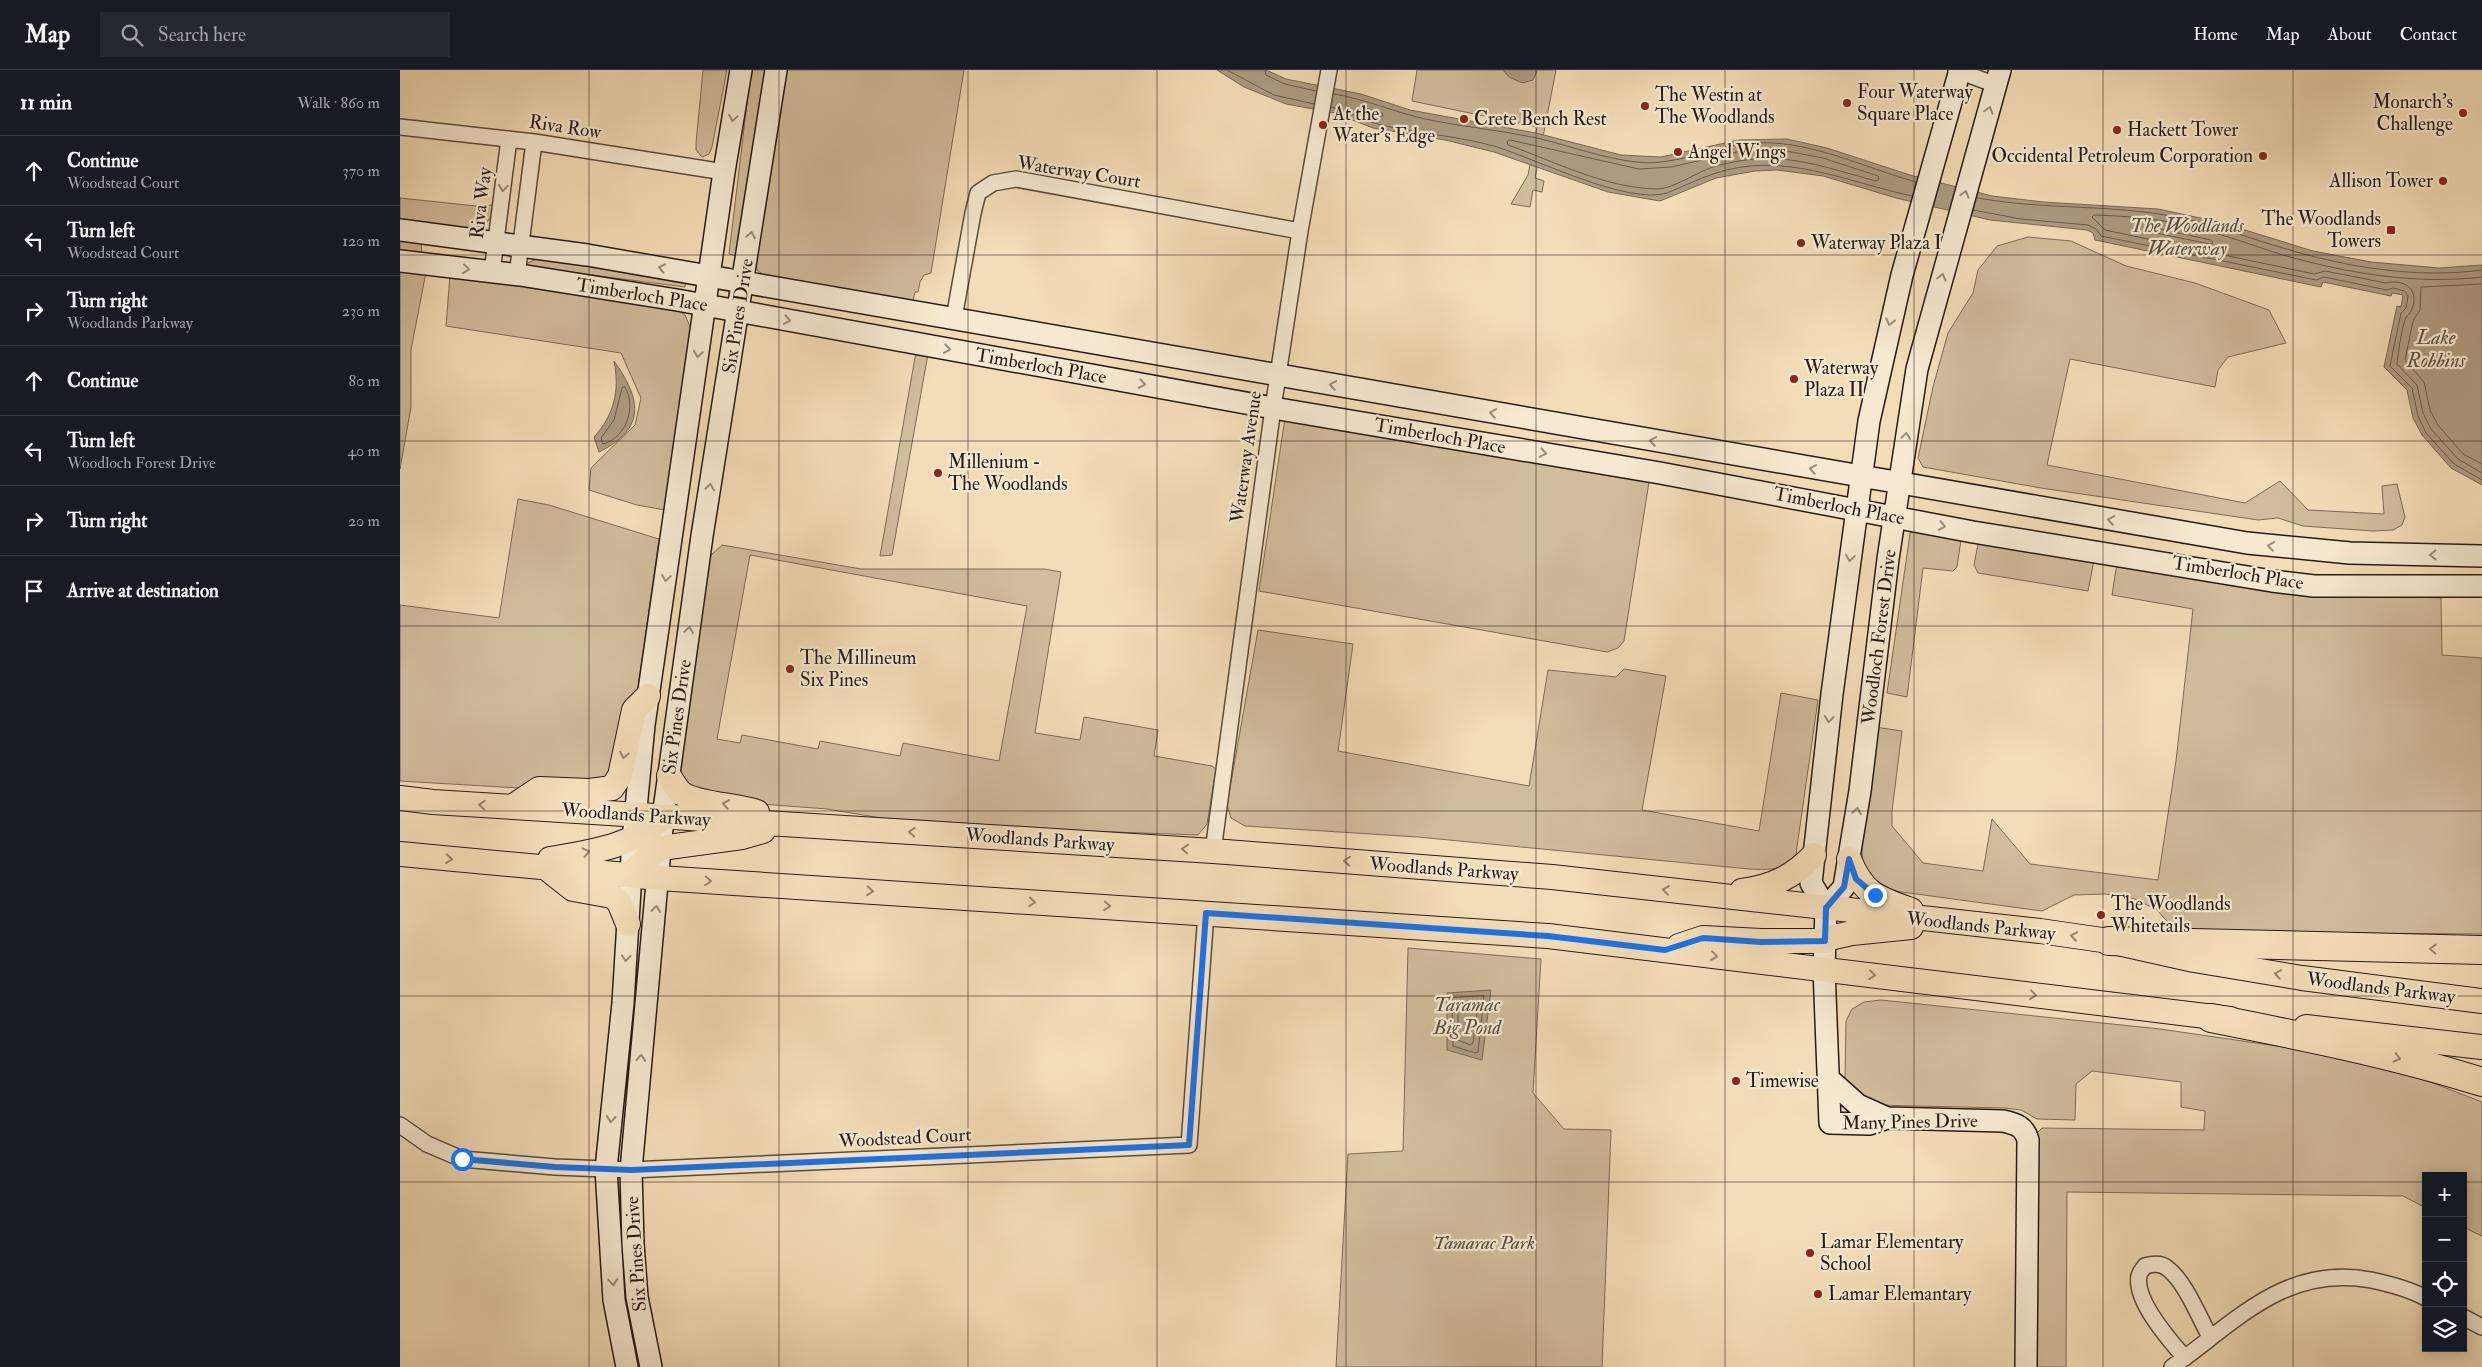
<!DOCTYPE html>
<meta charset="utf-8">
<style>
:root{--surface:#171b24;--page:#242831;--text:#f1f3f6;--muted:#9ea1a6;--line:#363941}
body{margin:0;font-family:"IM FELL Double Pica",serif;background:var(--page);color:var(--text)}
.controls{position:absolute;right:15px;bottom:15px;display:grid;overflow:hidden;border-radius:0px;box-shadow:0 2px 12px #0003}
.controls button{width:45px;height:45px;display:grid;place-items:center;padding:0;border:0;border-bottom:1px solid var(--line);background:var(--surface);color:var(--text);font:25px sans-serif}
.stop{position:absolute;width:15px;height:15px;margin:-11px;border:4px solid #1a73e8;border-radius:50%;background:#fff}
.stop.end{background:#1a73e8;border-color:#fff;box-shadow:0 1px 5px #0008}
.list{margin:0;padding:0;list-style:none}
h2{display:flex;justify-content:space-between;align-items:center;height:65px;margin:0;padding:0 20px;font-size:21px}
h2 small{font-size:16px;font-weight:400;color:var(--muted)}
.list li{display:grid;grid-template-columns:32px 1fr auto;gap:15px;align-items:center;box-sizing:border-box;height:70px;padding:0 20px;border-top:1px solid var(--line)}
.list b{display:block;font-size:19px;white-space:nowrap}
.list p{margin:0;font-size:16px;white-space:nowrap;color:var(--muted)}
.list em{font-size:16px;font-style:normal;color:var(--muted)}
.icon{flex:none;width:28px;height:28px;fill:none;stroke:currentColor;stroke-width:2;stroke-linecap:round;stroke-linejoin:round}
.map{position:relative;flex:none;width:2082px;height:1297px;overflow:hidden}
header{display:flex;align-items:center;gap:30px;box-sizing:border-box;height:70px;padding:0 25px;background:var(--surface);border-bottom:1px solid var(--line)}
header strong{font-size:24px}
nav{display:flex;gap:28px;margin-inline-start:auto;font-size:18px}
.search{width:350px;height:45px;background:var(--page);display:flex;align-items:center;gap:12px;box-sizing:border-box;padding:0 18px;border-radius:0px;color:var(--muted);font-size:19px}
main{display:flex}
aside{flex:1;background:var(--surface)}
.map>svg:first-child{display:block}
.green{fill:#d1bc9c;stroke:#7d6b58;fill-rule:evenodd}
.water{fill:#ae9b81;stroke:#796756}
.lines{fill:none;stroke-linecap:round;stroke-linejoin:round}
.shore{stroke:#6c5a4b;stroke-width:1}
.street-casing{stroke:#5c4b3e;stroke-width:18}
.secondary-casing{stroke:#291a15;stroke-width:24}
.primary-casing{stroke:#291a15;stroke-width:26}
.highway-casing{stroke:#291a15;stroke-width:30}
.street{stroke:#f7e9d1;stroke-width:15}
.secondary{stroke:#f7e9d1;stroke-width:21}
.primary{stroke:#f3ddb8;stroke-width:24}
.highway{stroke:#f3ddb8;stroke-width:28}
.oneway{stroke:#9a8c7c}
.oneway2{stroke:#98856f}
.route{stroke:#1a73e8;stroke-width:6}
.grid{fill:none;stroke:#291a15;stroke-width:1;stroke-opacity:0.55}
.poi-dot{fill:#8f2418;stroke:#f7e9d1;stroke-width:2}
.labels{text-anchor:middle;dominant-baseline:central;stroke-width:4.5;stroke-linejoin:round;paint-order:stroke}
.poi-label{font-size:19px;fill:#291a15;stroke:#f7e9d1;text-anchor:start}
.street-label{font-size:19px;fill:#291a15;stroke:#f7e9d1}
.park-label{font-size:19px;font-style:italic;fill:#5b4b3e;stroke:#f7e9d1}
.water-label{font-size:20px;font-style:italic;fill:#5e4e40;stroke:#f7e9d1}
</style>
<header>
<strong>Map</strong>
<div class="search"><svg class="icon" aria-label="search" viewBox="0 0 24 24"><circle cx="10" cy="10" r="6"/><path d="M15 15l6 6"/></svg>Search here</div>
<nav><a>Home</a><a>Map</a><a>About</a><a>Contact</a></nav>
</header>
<main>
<aside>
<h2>11 min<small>Walk · 860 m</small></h2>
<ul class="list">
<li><svg class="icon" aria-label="ahead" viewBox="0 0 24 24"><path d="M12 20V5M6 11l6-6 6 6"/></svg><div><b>Continue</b><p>Woodstead Court</p></div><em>370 m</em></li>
<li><svg class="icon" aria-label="left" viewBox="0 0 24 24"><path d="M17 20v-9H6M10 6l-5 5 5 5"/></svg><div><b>Turn left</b><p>Woodstead Court</p></div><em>120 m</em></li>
<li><svg class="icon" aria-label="right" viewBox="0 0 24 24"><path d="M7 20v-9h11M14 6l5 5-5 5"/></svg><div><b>Turn right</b><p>Woodlands Parkway</p></div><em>230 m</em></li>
<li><svg class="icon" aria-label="ahead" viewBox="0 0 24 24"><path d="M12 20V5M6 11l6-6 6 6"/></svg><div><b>Continue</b></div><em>80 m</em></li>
<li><svg class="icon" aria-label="left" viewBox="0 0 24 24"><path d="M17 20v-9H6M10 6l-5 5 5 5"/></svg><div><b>Turn left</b><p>Woodloch Forest Drive</p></div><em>40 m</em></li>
<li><svg class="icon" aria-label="right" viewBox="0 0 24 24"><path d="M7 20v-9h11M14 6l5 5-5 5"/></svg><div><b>Turn right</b></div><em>20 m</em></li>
<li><svg class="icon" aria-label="arrive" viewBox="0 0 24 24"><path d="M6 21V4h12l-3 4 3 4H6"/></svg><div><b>Arrive at destination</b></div></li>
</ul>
</aside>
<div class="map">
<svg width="2082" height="1297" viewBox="0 0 2082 1297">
<rect width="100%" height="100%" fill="#f3ddb8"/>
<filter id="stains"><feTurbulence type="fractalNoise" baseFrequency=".004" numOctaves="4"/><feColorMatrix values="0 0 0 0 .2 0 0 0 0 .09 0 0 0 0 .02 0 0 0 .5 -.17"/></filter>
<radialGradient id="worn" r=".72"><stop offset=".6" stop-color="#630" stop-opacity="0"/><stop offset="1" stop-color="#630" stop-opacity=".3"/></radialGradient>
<path class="green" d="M303 0H327L312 77 309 84 302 87 296 80V73Z
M351 0H369L339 187 329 184Z
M386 0H564L531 203 524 205 520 212 518 222H515L513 231 365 206 357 200 356 193Z
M1017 0H1156L1135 108 1144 111 1142 122 1133 120 1130 137 1111 134 1128 105 1137 57 1012 31Z
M0 128 76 136 95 135C92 149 86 158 70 158L0 150Z
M0 167 21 170 22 184 0 182Z
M1628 167 1671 171 1726 196 1795 213 1869 240 1886 273 1828 287 1818 300 1815 317 1670 289 1647 395 1845 433 1880 411 1908 440 1984 444 1982 416 1997 414 2005 447 2002 455 1993 460 1973 461 1903 456 1878 448 1858 450 1641 418 1523 397 1518 388 1533 317 1548 263 1573 223 1578 200 1597 176Z
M151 188 286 209 285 217 129 197 126 194 134 190Z
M0 199 26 202 11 280V337L0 399Z
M50 205 278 240 285 245 292 261 265 440 237 435 189 420 191 398 235 355 241 328 221 283 46 256Z
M516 282 528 284 492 485 480 486Z
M885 348 1249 412 1224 571 1218 578 1207 582 859 521Z
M118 429 149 435 259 469 226 704 186 722 0 711V535L99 548Z
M1511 457 1561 470 1557 497 1553 501 1523 498 1507 627 1487 623Z
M1579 469 1694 490 1688 521 1578 503 1574 495Z
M322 475 461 499H644L661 502 635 663 680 670 684 647 758 660 754 686 812 696 816 699 807 754 798 765 688 761 481 748 427 739 295 729 277 706 310 486ZM350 485 627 536 599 691 503 673 500 686 420 671 418 679 342 665 340 673 317 669Z
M1717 493 1901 523 2041 528 2042 585 2082 588V864L1818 862 1774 859 1757 840 1735 829 1706 824 1674 825 1642 841 1494 821C1484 816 1472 811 1466 801 1454 782 1472 684 1475 657L1502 661 1492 741V756L1523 793 1583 801 1592 749 1630 794 1758 810 1776 691 1793 539 1712 525Z
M858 560 953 574 938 681 1129 716 1148 600 1216 607 1224 599 1266 606 1242 740 1359 761 1381 623 1418 630 1395 791C1380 800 1367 800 1349 799L1018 767 845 756 831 748 827 735Z
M1008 878 1141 889 1133 1023 1164 1059 1211 1060 1202 1297H936L948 1084 1003 1081Z
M1481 930 1760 959 1932 984 1997 999 2082 1032V1166L2063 1157V1106H2026V1138L2003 1126 1667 1122 1666 1297H1633L1637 1063 1642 1058 1804 1060 1805 1041 1781 1037V1012L1692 1001 1676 1014 1675 1050 1637 1049 1621 1040 1605 1038 1475 1035 1450 1019 1445 1009 1446 951 1452 939 1464 932Z"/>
<path class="water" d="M817 0H866L886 9 961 24 1010 40 1136 63 1221 85 1261 87 1339 70 1387 69 1427 78 1510 105 1592 126 1643 132 1758 139 1819 152 1913 181 1971 192 2039 198 2082 195V415L2051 398 2022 365 2013 348 2007 320 1984 297 1997 236 2001 237 2003 225 1992 223 1991 226 1923 212 1921 217 1695 170 1693 163 1687 160 1590 150 1496 128 1423 106 1377 100 1355 101 1316 108 1260 131 1208 122 1094 82 1045 70 973 58 935 43 886 34 844 17Z
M1103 0H1137V1L1133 10 1122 13 1109 7Z
M214 291C241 329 247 358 199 382L194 367C214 345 220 321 214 291Z
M1091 920 1082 990 1047 980V923Z"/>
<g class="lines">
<path class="shore" d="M827 0 874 25 914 34
M865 0 866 5 885 14 916 21
M934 24C965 29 994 42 1025 49 1062 57 1100 60 1137 68 1170 76 1202 88 1236 92 1275 97 1312 76 1351 73 1409 69 1462 97 1516 112
M931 37C946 40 959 48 974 53 1014 64 1057 65 1097 77 1138 90 1228 135 1267 123 1282 117 1298 109 1313 104 1382 80 1446 112 1512 126
M963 37 982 43 983 46 976 47 961 41 960 38Z
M1110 70 1239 99 1271 97 1341 81H1386L1423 88 1478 106 1479 109 1476 111C1416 95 1377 78 1313 97 1297 102 1273 119 1257 119 1205 118 1156 92 1108 75L1107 72Z
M1577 128C1643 140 1711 134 1777 147 1814 154 1848 168 1883 178 1945 197 2017 209 2082 200
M1573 140 1621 149 1688 155 1696 159 1701 166 1916 210 1924 207 1987 220 1993 218 2005 221 2008 226 2006 238 2001 243 1990 296 2012 318 2018 346 2026 363 2054 394 2082 410
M1746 156 1811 170 1813 173 1810 174 1746 161 1744 159Z
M2082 207C2016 215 1946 203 1883 185 1854 176 1826 165 1796 158 1763 149 1729 146 1694 145L1692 147 1705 160 1914 204 1925 201 1986 213C2005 208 2021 221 2011 241 2010 243 2008 245 2006 247 2002 257 1998 282 1997 294L2017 315 2023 343 2031 359 2058 389 2082 403
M2082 214 2021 217 2020 240 2013 251 2005 290 2024 312 2030 340 2038 355 2063 384 2082 394
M225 317C237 337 226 368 203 374L201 368 214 350 222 318Z
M1084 926 1078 982 1075 983 1053 976 1052 928Z
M1076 932 1078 935 1073 973 1070 975 1058 970V935L1060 933Z"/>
<defs>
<path id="street" d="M1556 0 1596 15
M0 57 134 72 324 102
M92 202 109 69
M117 205 134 72
M554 248 573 143 578 123 593 113 616 109 900 161
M813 781 873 338 900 161 929 0
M0 1055 27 1074 62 1089 155 1097 231 1100 789 1075 806 843
M2063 1247 2082 1257
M1785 1288C1770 1271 1734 1230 1739 1206 1739 1203 1743 1199 1745 1196 1752 1194 1761 1193 1767 1198 1785 1211 1799 1247 1810 1267
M1772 1297C1836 1252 1885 1194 1971 1210 1990 1214 2009 1219 2026 1228"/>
<path id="secondary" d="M1560 0 1502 205 1469 351 1432 624 1411 813 1426 838 1424 899 1430 1053 1469 1054 1487 1048 1603 1051C1616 1054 1624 1056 1628 1070L1626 1297
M0 160 187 185 1847 473 1950 483 2082 486
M0 191 120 205 277 230 873 338 1260 403 1573 462 1872 511 1914 516H2082
M1426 838 1444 817 1460 721 1488 489 1517 299 1600 0
M1430 1010 1458 1035 1487 1048
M227 1297 214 1230 206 1099 223 933 233 770 244 655 324 102 341 0
M251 1297 237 1227 233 1174 231 1100 263 747 302 466 376 0"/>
<path id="primary" d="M269 706C272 711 276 718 280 722 293 734 337 735 357 742
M0 728 33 732 813 781 1152 807 1640 861 1709 871 1794 890 1902 908 2082 931
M112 737 139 719 190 721 212 718 220 706 234 640 248 626
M0 784 259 808 1148 866 1830 949
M150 789C189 782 234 777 263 747
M1449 789C1463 824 1477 828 1511 840
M145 797 173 819 212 826 219 832 228 854
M231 804 247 787 261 778 342 767 363 761
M1342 821C1372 817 1393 807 1414 785
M1425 869 1452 863 1511 857
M1279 876 1303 868 1361 871H1425
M1906 957 2082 977"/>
<path id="highway" d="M1709 871 2082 880
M1811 948C1902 966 1993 984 2082 1012"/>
</defs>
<use href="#street" class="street-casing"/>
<use href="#secondary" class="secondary-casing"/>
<use href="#primary" class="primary-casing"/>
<use href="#highway" class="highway-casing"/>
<use href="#street" class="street"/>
<use href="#secondary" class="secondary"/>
<use href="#primary" class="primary"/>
<use href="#highway" class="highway"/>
</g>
<defs><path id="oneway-chevron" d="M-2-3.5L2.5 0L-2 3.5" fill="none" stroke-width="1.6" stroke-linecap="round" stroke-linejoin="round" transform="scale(1.25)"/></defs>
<g class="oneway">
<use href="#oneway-chevron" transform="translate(1589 40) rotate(-74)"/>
<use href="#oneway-chevron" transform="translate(333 48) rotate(100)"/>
<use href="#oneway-chevron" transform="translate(103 118) rotate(97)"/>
<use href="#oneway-chevron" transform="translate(1565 124) rotate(-74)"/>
<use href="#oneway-chevron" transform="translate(351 165) rotate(-81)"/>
<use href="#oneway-chevron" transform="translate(262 198) rotate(-169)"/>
<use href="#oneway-chevron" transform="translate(66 199) rotate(7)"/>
<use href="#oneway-chevron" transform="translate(1542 207) rotate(-75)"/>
<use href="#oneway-chevron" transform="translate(387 250) rotate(10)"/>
<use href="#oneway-chevron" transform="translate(1490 252) rotate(104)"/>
<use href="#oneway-chevron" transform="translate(547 279) rotate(10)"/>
<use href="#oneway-chevron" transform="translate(298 284) rotate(98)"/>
<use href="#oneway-chevron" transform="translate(742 314) rotate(10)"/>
<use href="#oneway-chevron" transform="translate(933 315) rotate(-170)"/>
<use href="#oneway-chevron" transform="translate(1093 343) rotate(-171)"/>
<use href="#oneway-chevron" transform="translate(1506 366) rotate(-82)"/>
<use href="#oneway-chevron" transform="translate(1253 371) rotate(-170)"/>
<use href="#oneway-chevron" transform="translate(1143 383) rotate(10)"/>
<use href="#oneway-chevron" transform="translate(1413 399) rotate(-170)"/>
<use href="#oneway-chevron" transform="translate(310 417) rotate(-81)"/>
<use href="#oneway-chevron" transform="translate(1711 450) rotate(-171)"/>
<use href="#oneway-chevron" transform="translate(1542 456) rotate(11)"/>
<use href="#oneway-chevron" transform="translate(1871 476) rotate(-172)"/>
<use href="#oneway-chevron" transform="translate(2033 485) rotate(179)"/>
<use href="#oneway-chevron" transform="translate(1450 488) rotate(98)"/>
<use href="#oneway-chevron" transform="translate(266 508) rotate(98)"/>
<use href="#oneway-chevron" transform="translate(289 560) rotate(-82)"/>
<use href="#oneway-chevron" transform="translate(1429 649) rotate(96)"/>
<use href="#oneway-chevron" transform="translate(1457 741) rotate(-81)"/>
<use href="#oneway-chevron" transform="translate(256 839) rotate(-84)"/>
<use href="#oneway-chevron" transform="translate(226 888) rotate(94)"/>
<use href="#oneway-chevron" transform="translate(241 988) rotate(-85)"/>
<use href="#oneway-chevron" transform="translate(211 1049) rotate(96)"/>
<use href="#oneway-chevron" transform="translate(213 1212) rotate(85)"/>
</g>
<g class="oneway2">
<use href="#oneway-chevron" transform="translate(224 685) rotate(101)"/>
<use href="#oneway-chevron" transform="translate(326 734) rotate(-170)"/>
<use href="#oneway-chevron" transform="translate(82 735) rotate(-177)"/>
<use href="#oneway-chevron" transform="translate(512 762) rotate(-176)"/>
<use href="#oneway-chevron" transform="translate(785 779) rotate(-176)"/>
<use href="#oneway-chevron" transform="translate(186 782) rotate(-13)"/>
<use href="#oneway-chevron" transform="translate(49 789) rotate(5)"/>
<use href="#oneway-chevron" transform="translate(947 791) rotate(-176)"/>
<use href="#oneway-chevron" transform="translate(308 811) rotate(4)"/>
<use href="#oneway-chevron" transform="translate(1266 820) rotate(-174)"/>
<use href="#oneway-chevron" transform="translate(470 821) rotate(4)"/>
<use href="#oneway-chevron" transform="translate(632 832) rotate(4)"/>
<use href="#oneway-chevron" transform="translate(707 836) rotate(4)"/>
<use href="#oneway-chevron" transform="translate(1674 866) rotate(-172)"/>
<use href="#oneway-chevron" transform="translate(2033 879) rotate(-179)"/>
<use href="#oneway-chevron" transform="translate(1314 886) rotate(7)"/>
<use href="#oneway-chevron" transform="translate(1878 904) rotate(-170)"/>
<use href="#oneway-chevron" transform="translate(1472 905) rotate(7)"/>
<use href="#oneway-chevron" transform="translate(1633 925) rotate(7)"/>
<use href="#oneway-chevron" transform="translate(1997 988) rotate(14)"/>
</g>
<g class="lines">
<path class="route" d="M62 1089 155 1097 231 1100 789 1075 806 843 1148 866 1265 880 1303 868 1361 872 1425 871 1426 838 1444 817 1449 789 1456 809 1475 825"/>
</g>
<path class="grid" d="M189 0V1297M379 0V1297M568 0V1297M757 0V1297M946 0V1297M1136 0V1297M1325 0V1297M1514 0V1297M1703 0V1297M1893 0V1297M0 185H2082M0 371H2082M0 556H2082M0 741H2082M0 926H2082M0 1112H2026M2063 1112H2082"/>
<g class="poi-dot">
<circle cx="1447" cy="33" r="5"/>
<circle cx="1245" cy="36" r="5"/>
<circle cx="2063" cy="43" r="5"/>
<circle cx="1064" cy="49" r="5"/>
<circle cx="923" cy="55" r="5"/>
<circle cx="1717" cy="60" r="5"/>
<circle cx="1278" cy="82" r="5"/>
<circle cx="1863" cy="86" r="5"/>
<circle cx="2043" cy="111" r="5"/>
<rect x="1986" y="155" width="10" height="10" rx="2.5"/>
<circle cx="1401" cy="173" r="5"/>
<circle cx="1394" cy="309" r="5"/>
<circle cx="538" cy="403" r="5"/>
<circle cx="390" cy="599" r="5"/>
<circle cx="1701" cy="845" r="5"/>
<circle cx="1336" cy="1011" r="5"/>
<circle cx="1410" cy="1183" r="5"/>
<circle cx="1418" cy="1224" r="5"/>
</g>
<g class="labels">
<g class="poi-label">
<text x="1457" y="22">Four Waterway<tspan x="1457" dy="22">Square Place</tspan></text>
<text x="1255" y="25">The Westin at<tspan x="1255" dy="22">The Woodlands</tspan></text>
<text x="2053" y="32" text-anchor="end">Monarch's<tspan x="2053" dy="22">Challenge</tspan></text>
<text x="933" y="44">At the<tspan x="933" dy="22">Water's Edge</tspan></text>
<text x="1074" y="49">Crete Bench Rest</text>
<text x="1727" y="60">Hackett Tower</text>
<text x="1288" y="82">Angel Wings</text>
<text x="1853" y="86" text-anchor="end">Occidental Petroleum Corporation</text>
<text x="2033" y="111" text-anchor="end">Allison Tower</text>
<text x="1981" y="149" text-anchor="end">The Woodlands<tspan x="1981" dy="22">Towers</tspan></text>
<text x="1411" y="173">Waterway Plaza I</text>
<text x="1404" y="298">Waterway<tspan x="1404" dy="22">Plaza II</tspan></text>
<text x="548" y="392">Millenium -<tspan x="548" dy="22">The Woodlands</tspan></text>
<text x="400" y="588">The Millineum<tspan x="400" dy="22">Six Pines</tspan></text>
<text x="1711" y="834">The Woodlands<tspan x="1711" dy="22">Whitetails</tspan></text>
<text x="1346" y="1011">Timewise</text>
<text x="1420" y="1172">Lamar Elementary<tspan x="1420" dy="22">School</tspan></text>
<text x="1428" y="1224">Lamar Elemantary</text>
</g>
<g class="street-label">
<text transform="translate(165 57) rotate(9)">Riva Row</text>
<text transform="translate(679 102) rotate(9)">Waterway Court</text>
<text transform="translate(81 133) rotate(-83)">Riva Way</text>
<text transform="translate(242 225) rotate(9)">Timberloch Place</text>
<text transform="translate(338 246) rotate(-81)">Six Pines Drive</text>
<text transform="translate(641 296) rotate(10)">Timberloch Place</text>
<text transform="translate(1040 366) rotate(10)">Timberloch Place</text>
<text transform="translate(846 387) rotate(-82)">Waterway Avenue</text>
<text transform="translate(1439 436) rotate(11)">Timberloch Place</text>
<text transform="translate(1838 503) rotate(9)">Timberloch Place</text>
<text transform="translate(1479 567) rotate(-83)">Woodloch Forest Drive</text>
<text transform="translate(277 647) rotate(-82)">Six Pines Drive</text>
<text transform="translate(236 745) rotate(4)">Woodlands Parkway</text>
<text transform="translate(640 770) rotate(4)">Woodlands Parkway</text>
<text transform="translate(1044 799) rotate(4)">Woodlands Parkway</text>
<text transform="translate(1581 856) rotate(6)">Woodlands Parkway</text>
<text transform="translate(1981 918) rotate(7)">Woodlands Parkway</text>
<text transform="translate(1510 1052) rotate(-1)">Many Pines Drive</text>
<text transform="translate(505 1068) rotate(-3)">Woodstead Court</text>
<text transform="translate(236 1184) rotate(-94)">Six Pines Drive</text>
</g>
<g class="park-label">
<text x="1084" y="1173">Tamarac Park</text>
</g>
<g class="water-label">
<text x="1787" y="155">The Woodlands<tspan x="1787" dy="23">Waterway</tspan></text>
<text x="2036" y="267">Lake<tspan x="2036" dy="23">Robbins</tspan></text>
<text x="1067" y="934">Taramac<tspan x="1067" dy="23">Big Pond</tspan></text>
</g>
</g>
<rect width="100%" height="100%" filter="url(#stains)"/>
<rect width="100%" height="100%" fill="url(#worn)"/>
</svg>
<div class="controls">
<button>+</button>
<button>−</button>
<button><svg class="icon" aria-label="locate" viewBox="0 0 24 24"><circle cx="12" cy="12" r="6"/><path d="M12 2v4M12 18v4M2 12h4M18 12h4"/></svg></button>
<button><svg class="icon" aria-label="layers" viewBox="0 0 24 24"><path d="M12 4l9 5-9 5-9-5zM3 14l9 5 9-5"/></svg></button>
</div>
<div class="stop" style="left:62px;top:1089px"></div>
<div class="stop end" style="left:1475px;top:825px"></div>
</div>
</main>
